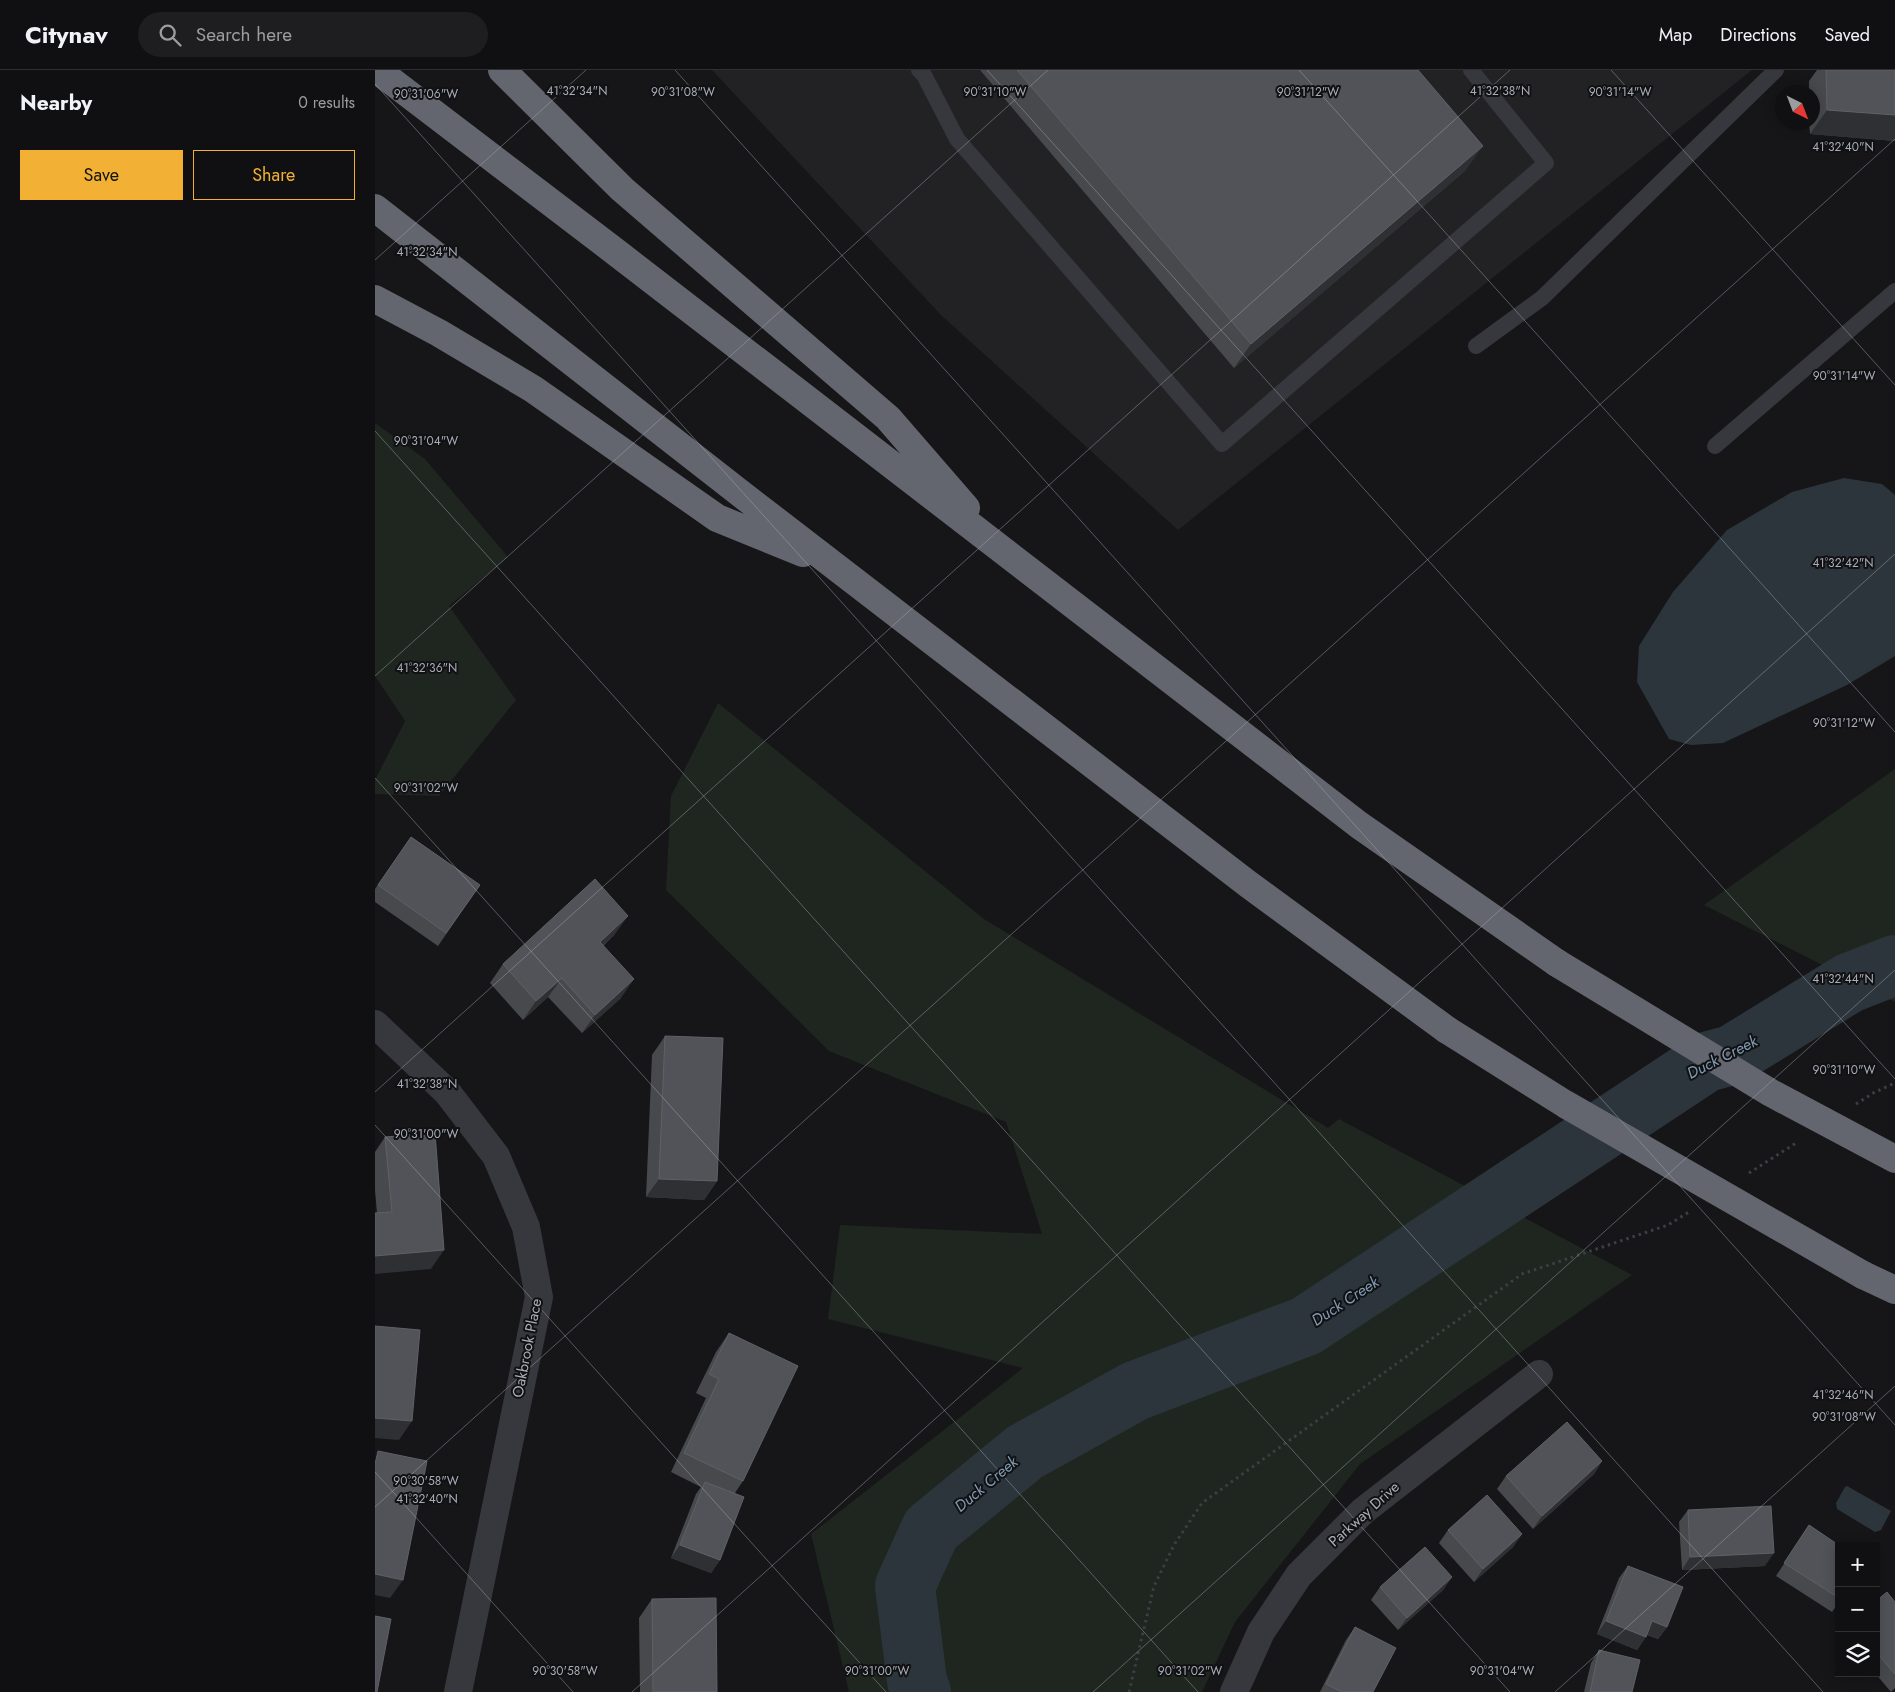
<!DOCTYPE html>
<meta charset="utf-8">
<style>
:root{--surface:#101012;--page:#1e1e20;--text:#f1f3f6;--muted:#9c9d9f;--line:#303032;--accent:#f2b134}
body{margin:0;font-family:Jost,sans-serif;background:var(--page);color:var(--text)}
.controls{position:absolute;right:15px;bottom:15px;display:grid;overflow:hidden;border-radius:0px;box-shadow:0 2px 12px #0003}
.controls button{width:45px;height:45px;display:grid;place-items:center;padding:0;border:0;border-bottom:1px solid var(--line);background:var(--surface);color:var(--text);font:25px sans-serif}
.compass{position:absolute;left:1400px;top:15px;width:45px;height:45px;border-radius:50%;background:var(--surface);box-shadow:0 2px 12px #0003;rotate:138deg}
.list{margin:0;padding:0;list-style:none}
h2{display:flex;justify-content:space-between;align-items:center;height:65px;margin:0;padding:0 20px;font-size:21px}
h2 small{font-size:16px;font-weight:400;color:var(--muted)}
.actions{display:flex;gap:10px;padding:15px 20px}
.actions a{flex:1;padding:11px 0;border:1px solid var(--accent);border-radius:0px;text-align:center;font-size:18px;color:var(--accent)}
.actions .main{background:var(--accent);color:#111}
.icon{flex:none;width:28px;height:28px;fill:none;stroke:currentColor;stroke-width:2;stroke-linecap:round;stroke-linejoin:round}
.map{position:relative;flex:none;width:1520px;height:1622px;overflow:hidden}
header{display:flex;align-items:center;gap:30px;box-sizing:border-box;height:70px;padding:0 25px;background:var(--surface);border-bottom:1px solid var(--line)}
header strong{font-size:24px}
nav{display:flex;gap:28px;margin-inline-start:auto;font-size:18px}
.search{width:350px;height:45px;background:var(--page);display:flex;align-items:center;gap:12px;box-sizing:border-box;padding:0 18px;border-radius:28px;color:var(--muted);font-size:19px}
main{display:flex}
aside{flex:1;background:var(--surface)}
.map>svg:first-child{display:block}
.built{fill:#222225}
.green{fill:#1e261f}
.water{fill:#2c353c}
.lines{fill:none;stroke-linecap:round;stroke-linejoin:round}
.river{stroke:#2c353c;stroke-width:60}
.path{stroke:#3d3f44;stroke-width:3;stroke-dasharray:2.5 4;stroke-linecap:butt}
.service{stroke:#37383d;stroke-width:16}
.minor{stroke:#37383d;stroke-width:28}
.motorway{stroke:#63666e;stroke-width:28}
.motorway-bridge{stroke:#63666e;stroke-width:28}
.wall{fill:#47494d}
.shaded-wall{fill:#2f3033}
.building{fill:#525359;stroke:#5f6168}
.ticks{fill:none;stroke:#a8adb8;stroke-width:1;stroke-opacity:0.45}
.labels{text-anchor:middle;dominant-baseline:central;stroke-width:4;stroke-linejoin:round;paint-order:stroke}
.street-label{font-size:15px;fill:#a8adb8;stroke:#111113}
.water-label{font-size:16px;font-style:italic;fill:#7f9bb3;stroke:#111113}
.ticks-label{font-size:12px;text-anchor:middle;fill:#a8adb8;stroke:#111113;stroke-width:4;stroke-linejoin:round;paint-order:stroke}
</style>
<header>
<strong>Citynav</strong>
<div class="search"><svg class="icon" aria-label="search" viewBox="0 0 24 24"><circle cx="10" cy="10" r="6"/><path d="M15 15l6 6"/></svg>Search here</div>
<nav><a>Map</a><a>Directions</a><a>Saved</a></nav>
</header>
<main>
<aside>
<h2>Nearby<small>0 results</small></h2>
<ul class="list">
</ul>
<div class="actions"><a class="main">Save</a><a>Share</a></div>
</aside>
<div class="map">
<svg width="1520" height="1622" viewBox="0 0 1520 1622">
<rect width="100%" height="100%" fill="#161618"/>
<path class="built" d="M337 0H1377L803 460 566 245Z"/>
<path class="green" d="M0 353 50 389 133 487 74 536 141 630 64 726 0 724V710L30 651 0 606Z
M343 633 609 849 953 1058 964 1049 1257 1205 985 1394 860 1552 827 1622H474L436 1464 648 1298 453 1249 465 1155 667 1164 631 1052 454 981 291 820 296 726Z
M1520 699V932L1329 835Z"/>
<path class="water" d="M1469 408 1507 414 1520 425V586L1472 615 1348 673 1316 675 1294 669 1262 612 1264 576 1298 522 1352 460 1417 422Z
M1472 1416 1516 1441 1506 1460 1500 1462 1462 1439 1461 1433 1470 1417Z"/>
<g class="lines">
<path class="river" d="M546 1622 542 1611 530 1516 556 1459 650 1382 760 1321 931 1256 1331 992 1357 985 1474 913 1520 895"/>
<path class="path" d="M1481 1034 1500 1022 1520 1013
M1374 1103 1421 1073
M754 1622 779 1516 799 1475 827 1433 1147 1204 1293 1155 1314 1142"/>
<path class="service" d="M544 0 549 5 582 69 847 374 1171 93 1096 0
M1101 276 1167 228 1401 0
M1340 376 1520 221"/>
<path class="minor" d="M0 954 72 1022 121 1086 151 1157 164 1227 83 1622
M859 1622 886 1562 924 1505 988 1441 1164 1304"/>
<path class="motorway" d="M2 0 242 183 984 755 1182 893
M127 0 247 119 513 348 591 438
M0 138 370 427 873 814 1072 960
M0 229 64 263 158 319 342 448 428 483
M1488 1205 1520 1220"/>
<path class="motorway-bridge" d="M1182 893 1396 1023 1520 1089
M1072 960 1190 1034 1488 1205"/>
</g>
<path class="wall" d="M605 0H1043L1091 100 859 298Z
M1442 0H1520V71L1435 64 1434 52H1438V22H1434V11Z
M36 767 105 815 63 876 0 832V819Z
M240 864 228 876 246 928 207 963 173 927 148 950 115 913 128 894Z
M290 966 342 1111 329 1130 271 1127 277 985Z
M10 1067 56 1199 2 1143 0 1120V1082Z
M354 1263 368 1411 360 1423 345 1490 336 1503 296 1488 321 1424 326 1417 296 1402 331 1328 321 1323 341 1282Z
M1227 1391 1219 1404 1158 1459 1122 1419 1131 1406Z
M1313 1440 1390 1496 1307 1500 1304 1452Z
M1434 1455 1464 1476V1532L1457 1542 1401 1506Z
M1073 1460 1147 1464 1138 1477 1099 1512 1064 1473Z
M1253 1496 1292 1557 1283 1569 1272 1565 1262 1580 1222 1564 1244 1508Z
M1077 1507 1068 1520 1023 1560 996 1530 1005 1517Z
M277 1529 342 1622H265L264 1548Z
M1501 1531 1520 1532V1618L1516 1622 1500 1603H1501Z
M980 1557 998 1622H945L971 1570Z
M1224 1580 1257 1622H1209L1216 1593Z"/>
<path class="shaded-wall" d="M1452 40 1520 45V71L1435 64Z
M1108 76 1091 100 859 298 876 274Z
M253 846 240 864 211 890 225 872Z
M187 908 173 927 148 950 161 931Z
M259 909 246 928 207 963 220 945Z
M284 1109 342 1111 329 1130 271 1127Z
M69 1180 56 1199 0 1204V1186Z
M0 1348 37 1351 24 1370 0 1368Z
M1227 1391 1219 1404 1158 1459 1167 1446Z
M1147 1464 1138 1477 1099 1512 1108 1499Z
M305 1475 345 1490 336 1503 296 1488Z
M1399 1483 1390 1496 1307 1500 1315 1487Z
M0 1504 28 1510 15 1528 0 1525Z
M1077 1507 1068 1520 1023 1560 1032 1548Z
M1231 1551 1271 1567 1262 1580 1222 1564Z
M1277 1551 1292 1557 1283 1569 1268 1563Z"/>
<path class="building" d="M642 0H1043L1108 76 876 274Z
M1451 0H1520V45L1452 40Z
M36 767 105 815 71 863 3 815Z
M220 809 253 846 225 872 259 909 220 945 187 908 161 931 128 894Z
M290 966 348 968 342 1111 284 1109Z
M60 1063 69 1180 0 1186V1143L17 1142 10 1067Z
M0 1256 45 1260 37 1351 0 1348Z
M354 1263 423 1296 368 1411 309 1383 344 1309 334 1304Z
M1192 1352 1227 1391 1167 1446 1131 1406Z
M3 1381 52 1391 28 1510 0 1504V1394Z
M330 1412 369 1427 345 1490 305 1475Z
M1112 1425 1147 1464 1108 1499 1073 1460Z
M1396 1436 1399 1483 1315 1487 1313 1440Z
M1434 1455 1465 1476H1464V1528L1409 1493Z
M1050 1477 1077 1507 1032 1548 1005 1517Z
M1253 1496 1308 1517 1292 1557 1277 1551 1271 1567 1231 1551Z
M1512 1522 1520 1532V1604L1501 1582V1531Z
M341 1528 342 1622H278L277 1529Z
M0 1546 16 1549 2 1622H0Z
M980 1557 1021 1578 998 1622H967L951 1614Z
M1224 1580 1265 1590 1257 1622H1215Z"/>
<path class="ticks" d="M300 0 1520 1355M612 0 1520 1009M924 0 1520 662M1236 0 1520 315M0 14 1448 1622M0 190 211 0M0 361 1135 1622M0 606 673 0M0 708 823 1622M0 1022 1135 0M0 1055 511 1622M0 1402 198 1622M0 1437 1520 69M257 1622 1520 484M718 1622 1520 900M1180 1622 1520 1316"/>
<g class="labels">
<g class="street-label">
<text transform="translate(152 1278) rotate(-79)">Oakbrook Place</text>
<text transform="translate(989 1444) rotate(-42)">Parkway Drive</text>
</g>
<g class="water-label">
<text transform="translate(1347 987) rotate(-27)">Duck Creek</text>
<text transform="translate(970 1231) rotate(-33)">Duck Creek</text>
<text transform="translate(611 1414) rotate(-40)">Duck Creek</text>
</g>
</g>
<g class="ticks-label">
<text x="202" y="25">41°32'34"N</text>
<text x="1125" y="25">41°32'38"N</text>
<text x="308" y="26">90°31'08"W</text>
<text x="620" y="26">90°31'10"W</text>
<text x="933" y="26">90°31'12"W</text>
<text x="1245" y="26">90°31'14"W</text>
<text x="51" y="28">90°31'06"W</text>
<text x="1468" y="81">41°32'40"N</text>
<text x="52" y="186">41°32'34"N</text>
<text x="1469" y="310">90°31'14"W</text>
<text x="51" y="375">90°31'04"W</text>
<text x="1468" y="497">41°32'42"N</text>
<text x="52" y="602">41°32'36"N</text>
<text x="1469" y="657">90°31'12"W</text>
<text x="51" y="722">90°31'02"W</text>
<text x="1468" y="913">41°32'44"N</text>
<text x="1469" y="1004">90°31'10"W</text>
<text x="52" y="1018">41°32'38"N</text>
<text x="51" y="1068">90°31'00"W</text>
<text x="1468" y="1329">41°32'46"N</text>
<text x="1469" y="1351">90°31'08"W</text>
<text x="51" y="1415">90°30'58"W</text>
<text x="52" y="1433">41°32'40"N</text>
<text x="190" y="1605">90°30'58"W</text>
<text x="502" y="1605">90°31'00"W</text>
<text x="815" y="1605">90°31'02"W</text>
<text x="1127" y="1605">90°31'04"W</text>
</g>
</svg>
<div class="controls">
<button>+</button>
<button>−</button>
<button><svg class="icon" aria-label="layers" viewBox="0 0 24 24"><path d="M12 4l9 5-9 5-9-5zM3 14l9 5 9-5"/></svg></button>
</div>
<svg class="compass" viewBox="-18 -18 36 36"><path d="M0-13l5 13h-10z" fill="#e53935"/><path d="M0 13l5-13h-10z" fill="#9c9d9f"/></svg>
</div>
</main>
